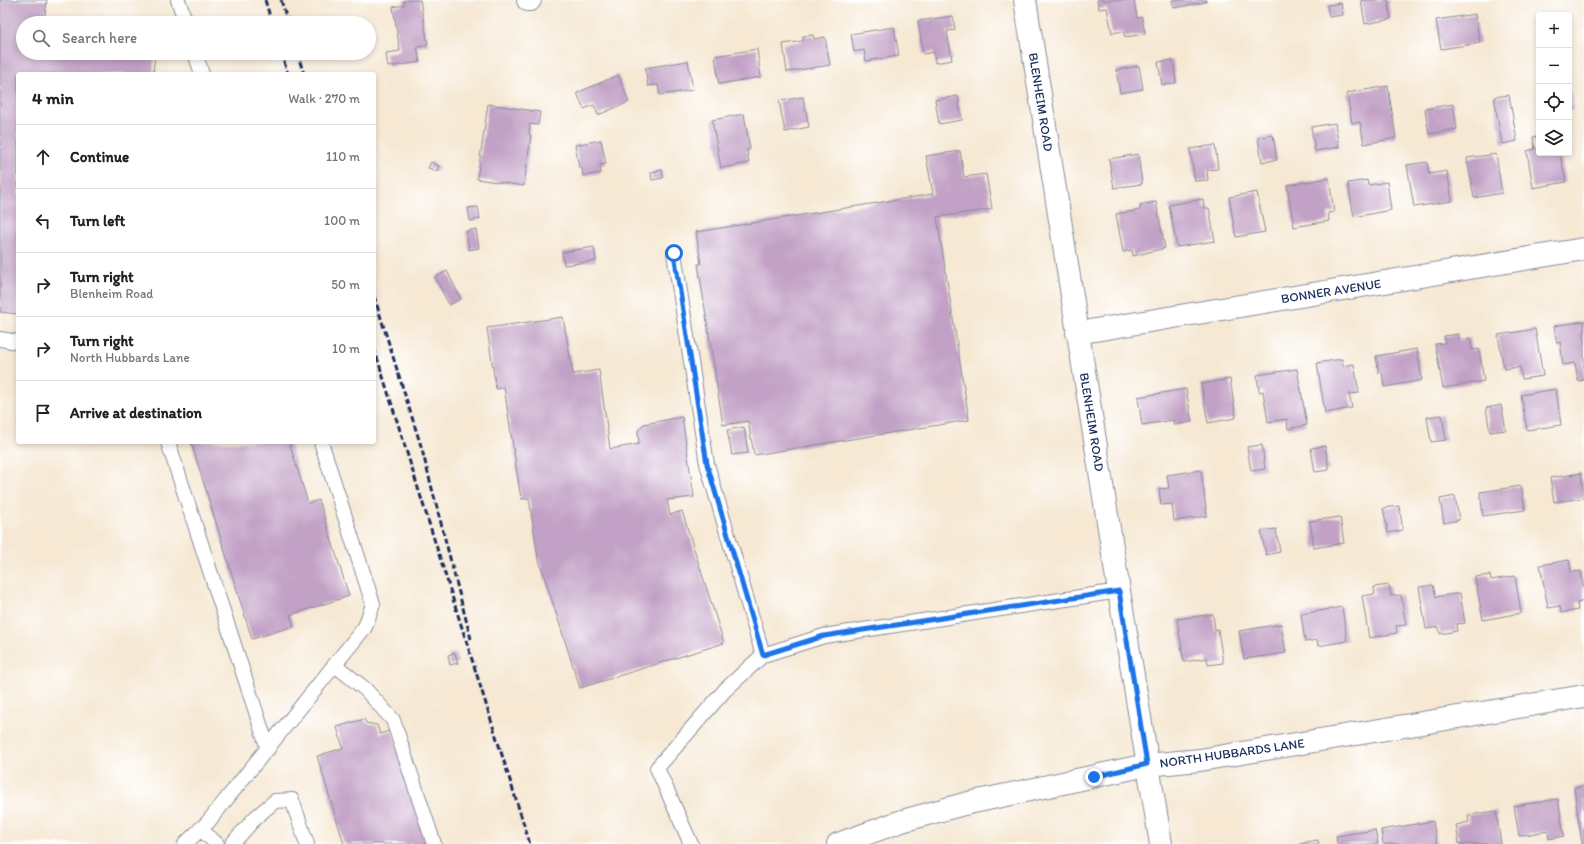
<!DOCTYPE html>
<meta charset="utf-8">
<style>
:root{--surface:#fff;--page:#f6f6f6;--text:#202124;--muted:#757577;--line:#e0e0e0}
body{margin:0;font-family:Itim,sans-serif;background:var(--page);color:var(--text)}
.controls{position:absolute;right:12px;top:12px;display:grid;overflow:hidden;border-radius:4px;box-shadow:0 2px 6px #0003}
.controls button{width:36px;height:36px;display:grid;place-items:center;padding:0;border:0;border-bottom:1px solid var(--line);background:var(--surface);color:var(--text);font:20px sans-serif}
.stop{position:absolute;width:12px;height:12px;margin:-9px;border:3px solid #1a73e8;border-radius:50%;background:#fff}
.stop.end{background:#1a73e8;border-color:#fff;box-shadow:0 1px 4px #0008}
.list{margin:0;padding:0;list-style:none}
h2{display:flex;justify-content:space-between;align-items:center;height:52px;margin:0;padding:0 16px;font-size:17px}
h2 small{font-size:13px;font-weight:400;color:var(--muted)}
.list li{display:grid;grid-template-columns:26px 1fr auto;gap:12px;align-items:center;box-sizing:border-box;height:64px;padding:0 16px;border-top:1px solid var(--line)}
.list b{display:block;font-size:15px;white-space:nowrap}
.list p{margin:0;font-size:13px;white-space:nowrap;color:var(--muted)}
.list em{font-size:13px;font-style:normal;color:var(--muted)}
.icon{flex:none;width:22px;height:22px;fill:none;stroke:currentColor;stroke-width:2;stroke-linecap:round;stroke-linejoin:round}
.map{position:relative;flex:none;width:1584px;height:844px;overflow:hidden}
.search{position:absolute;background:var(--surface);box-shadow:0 2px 6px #0003;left:16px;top:16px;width:360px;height:44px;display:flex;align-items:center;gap:10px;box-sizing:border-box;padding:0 14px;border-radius:22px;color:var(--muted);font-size:15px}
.panel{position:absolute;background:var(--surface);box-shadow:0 2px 6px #0003;left:16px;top:72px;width:360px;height:372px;border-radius:4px}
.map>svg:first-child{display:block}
.building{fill:#c2a1c6}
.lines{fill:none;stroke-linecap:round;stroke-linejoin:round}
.service-casing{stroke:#888c98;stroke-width:16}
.minor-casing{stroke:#888c98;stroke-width:24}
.service{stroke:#fff;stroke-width:14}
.minor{stroke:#fff;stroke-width:22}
.rail{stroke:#1b2f5e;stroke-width:3;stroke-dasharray:6 3;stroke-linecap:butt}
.route{stroke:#1a73e8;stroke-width:5}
.labels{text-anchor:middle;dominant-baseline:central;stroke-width:3;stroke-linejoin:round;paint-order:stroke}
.street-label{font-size:13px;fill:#1b2f5e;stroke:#fff}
</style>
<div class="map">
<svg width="1584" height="844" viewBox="0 0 1584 844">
<rect width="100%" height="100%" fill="#fff"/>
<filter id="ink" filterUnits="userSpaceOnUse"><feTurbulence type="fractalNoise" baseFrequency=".025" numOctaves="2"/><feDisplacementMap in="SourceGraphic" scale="8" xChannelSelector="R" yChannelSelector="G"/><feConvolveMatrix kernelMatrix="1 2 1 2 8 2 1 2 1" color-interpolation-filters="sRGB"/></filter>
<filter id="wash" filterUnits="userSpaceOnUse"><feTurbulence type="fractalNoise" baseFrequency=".012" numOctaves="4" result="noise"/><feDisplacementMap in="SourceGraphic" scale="16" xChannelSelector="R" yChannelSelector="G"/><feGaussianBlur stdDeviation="0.9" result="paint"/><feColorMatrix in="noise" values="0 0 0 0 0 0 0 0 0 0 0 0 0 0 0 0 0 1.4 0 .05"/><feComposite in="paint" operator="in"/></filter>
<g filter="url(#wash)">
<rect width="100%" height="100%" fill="#f6e8d3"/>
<g id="blocks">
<path class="building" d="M0 0H47L44 23H23V53H155L153 74H18V314L0 312Z
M404 0H420L428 45 417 47 420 62 388 67 386 53 400 51 393 7 404 5Z
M1097 0H1134L1137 18 1142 17 1145 34 1125 37 1123 31 1112 33 1107 8 1099 9Z
M1172 0H1206V2L1174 8Z
M1361 0H1388L1391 19 1365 24Z
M1341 3 1343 15 1329 17 1327 5Z
M1475 14 1480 43 1441 49 1436 20Z
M953 16 955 30 947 31 952 60 935 63 934 52 923 54 918 21Z
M894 27 899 56 866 61 864 50 854 52 851 34Z
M813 35 814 39 825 37 830 65 787 72 783 44 803 41V36Z
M757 49 761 77 719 84 715 56Z
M1173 60 1176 83 1162 85 1158 62Z
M688 61 693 90 660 95 658 85 648 86 645 68Z
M1139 66 1143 89 1120 93 1116 70Z
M618 75 629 102 598 115 594 105 584 109 577 93Z
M1388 86 1396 138 1364 144 1360 122 1352 123 1347 93Z
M1569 88 1574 109 1569 110Z
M1509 95 1517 141 1502 144 1494 97Z
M958 96 962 120 939 124 935 100Z
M803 97 809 127 785 132 779 101Z
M488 104 540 112 538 125 530 124 529 134 531 135 524 186 477 179Z
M1453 104 1457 129 1429 134 1425 109Z
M744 114 750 149 747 150 749 163 721 168 712 120Z
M1335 123 1339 147 1315 151 1311 127Z
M1273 135 1277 160 1262 162 1258 138Z
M1539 136V153H1560L1566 182 1533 188 1527 151 1535 149 1533 137Z
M601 140 606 164 600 165 601 173 583 176 582 168H579L575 145Z
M1215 145 1218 169 1207 170 1208 180 1195 181 1190 149Z
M960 151 964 177 986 174 992 209 937 217 969 420 754 455 748 421 723 425 698 264H701L696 232 933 194 926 156Z
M1138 154 1142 184 1114 188 1109 159Z
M1496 154 1502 193 1474 198 1467 158Z
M431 162 439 166 437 171 428 168Z
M1427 162 1429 174 1447 171 1452 201 1414 207 1407 165Z
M662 170 663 178 652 180 651 172Z
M1329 178 1334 212 1328 213 1329 221 1294 227 1287 185Z
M1367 180 1368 185 1387 182 1391 210 1354 217 1348 183Z
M1257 192 1265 232 1236 237 1229 197Z
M1203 199 1204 208H1209L1215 241 1177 247 1169 205Z
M1156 202 1165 248 1133 256 1132 250 1123 252 1116 214 1140 210V205Z
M478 207 480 219 470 221 468 208Z
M476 229 479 248 469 250 466 231Z
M594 247 596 261 564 265 562 252Z
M447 271 461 299 449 305 435 277Z
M563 317 573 374 599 370 610 449 639 444 638 431 644 424 682 417 694 497 667 500 670 515 682 511 724 643 580 688 538 557 529 498 521 499 504 387 496 389 487 328Z
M1584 321V380L1578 381 1575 363 1563 365 1560 342 1557 343 1554 326Z
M1535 329 1543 376 1522 379 1520 367 1504 369 1498 335Z
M1458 334 1459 340 1470 338 1472 350 1479 349 1484 381 1443 388 1435 344 1445 343 1444 336Z
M1417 349 1422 380 1384 387 1382 372 1379 373 1376 356Z
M1342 359 1343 366 1354 364 1359 393 1349 394 1352 408 1325 413 1317 363Z
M1297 369 1307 425 1288 429 1287 419 1268 422 1263 391 1259 392 1257 375Z
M1230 379 1236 418 1208 423 1201 384Z
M1186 389 1192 422 1174 425 1173 420 1142 425 1138 397Z
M1556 389 1561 425 1527 430 1521 395Z
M1501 405 1506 430 1490 432 1486 408Z
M1442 415 1446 440 1431 442 1427 417Z
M744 427 748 453 732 455 727 430Z
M191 442H289L308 503 319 500 349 596 290 615 294 626 252 639Z
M1262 445 1265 469 1251 471 1247 447Z
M1325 446 1329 470 1315 472 1311 448Z
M1201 470 1207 516 1174 521 1172 504 1161 505 1159 489 1169 488 1167 475Z
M1581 473 1584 498 1554 502 1550 478Z
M1521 486 1525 510 1483 516 1480 492Z
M1455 496 1459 520 1444 523 1440 499Z
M1399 506 1403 530 1388 533 1383 508Z
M1340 517 1344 543 1314 548 1310 521Z
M1276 529 1280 552 1266 555 1261 531Z
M1569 560 1571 572 1581 571 1584 590V601L1577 603 1578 610 1561 613 1560 606 1548 608 1540 565Z
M1490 575 1491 580 1515 576 1521 613 1483 620 1475 577Z
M1389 585 1391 596 1401 595 1406 625 1396 626 1397 633 1369 638 1362 596 1375 594 1374 587Z
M1433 585 1436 597 1460 593 1465 623 1456 624 1457 631 1440 634 1439 627 1426 629 1419 587Z
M1342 607 1347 641 1318 646 1317 640 1305 642 1301 614Z
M1213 614 1215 630 1218 629 1223 663 1208 665 1207 658 1184 662 1177 619Z
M1281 624 1286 653 1244 659 1239 631Z
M455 653 458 663 450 665 448 655Z
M364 719 366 723 377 725 380 734 392 730 427 844H344L317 756 343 748 337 727Z
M1584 786V843L1582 844 1574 788Z
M1558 799 1564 836 1549 839 1548 831 1519 836 1514 806Z
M1496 811 1501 844H1459L1456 825 1469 822 1468 815Z
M1433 821 1437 844H1383L1381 830Z
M1375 830 1378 844H1337L1336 836Z
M1318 840 1319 844H1300V843Z"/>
</g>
</g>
<g filter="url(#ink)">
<use href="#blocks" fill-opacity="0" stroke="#888c98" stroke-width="1"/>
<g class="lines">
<defs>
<path id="service" d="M178 0 186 23
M195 53 202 74
M674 253 707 464 763 655
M0 339 18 342
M168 442 268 749
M335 665 365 689 393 720 434 844
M200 829 217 844
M185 844 208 822 365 627 373 604 321 442
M232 844 256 817 275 801 292 800 307 844
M691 844 657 768 725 690 763 655 824 636 1119 591"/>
<path id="minor" d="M528 0H530
M1025 0 1119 591 1161 844
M1077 333 1584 249
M838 844 902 821 964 804 1147 765 1200 760 1584 696"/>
</defs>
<use href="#service" class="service-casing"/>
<use href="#minor" class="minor-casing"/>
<use href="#service" class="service"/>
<use href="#minor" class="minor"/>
<path class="rail" d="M265 0 272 23
M281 0 288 23
M281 53 288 74
M297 53 304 74
M374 296 421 446 471 639
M374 348 530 844"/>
</g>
</g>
<g class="lines" filter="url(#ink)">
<path class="route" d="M674 253 707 464 763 655 824 636 1119 591 1147 764 1094 777"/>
</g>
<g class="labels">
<g class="street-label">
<text transform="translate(1041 102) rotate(81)">BLENHEIM ROAD</text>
<text transform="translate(1331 291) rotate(-9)">BONNER AVENUE</text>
<text transform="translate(1092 422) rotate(81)">BLENHEIM ROAD</text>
<text transform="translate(1232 753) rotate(-8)">NORTH HUBBARDS LANE</text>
</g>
</g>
</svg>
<div class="controls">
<button>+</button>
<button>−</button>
<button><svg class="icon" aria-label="locate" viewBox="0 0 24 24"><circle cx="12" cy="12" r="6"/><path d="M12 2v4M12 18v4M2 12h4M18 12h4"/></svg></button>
<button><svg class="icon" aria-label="layers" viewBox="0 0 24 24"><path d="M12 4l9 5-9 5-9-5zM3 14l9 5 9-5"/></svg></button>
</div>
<div class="stop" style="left:674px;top:253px"></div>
<div class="stop end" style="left:1094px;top:777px"></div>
<div class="search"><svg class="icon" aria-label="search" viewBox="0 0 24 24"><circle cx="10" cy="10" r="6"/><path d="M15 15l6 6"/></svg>Search here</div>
<section class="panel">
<h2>4 min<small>Walk · 270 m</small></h2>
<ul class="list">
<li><svg class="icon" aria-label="ahead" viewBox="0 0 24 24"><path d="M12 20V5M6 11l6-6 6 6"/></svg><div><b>Continue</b></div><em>110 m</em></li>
<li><svg class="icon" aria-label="left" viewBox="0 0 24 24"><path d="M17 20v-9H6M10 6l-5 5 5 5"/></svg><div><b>Turn left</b></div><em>100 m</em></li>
<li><svg class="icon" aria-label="right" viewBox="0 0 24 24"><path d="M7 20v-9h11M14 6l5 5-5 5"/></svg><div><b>Turn right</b><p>Blenheim Road</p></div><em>50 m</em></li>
<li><svg class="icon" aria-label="right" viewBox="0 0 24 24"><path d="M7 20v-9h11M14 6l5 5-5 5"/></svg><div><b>Turn right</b><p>North Hubbards Lane</p></div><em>10 m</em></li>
<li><svg class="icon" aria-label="arrive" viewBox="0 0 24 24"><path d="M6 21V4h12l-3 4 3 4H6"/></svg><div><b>Arrive at destination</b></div></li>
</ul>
</section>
</div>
